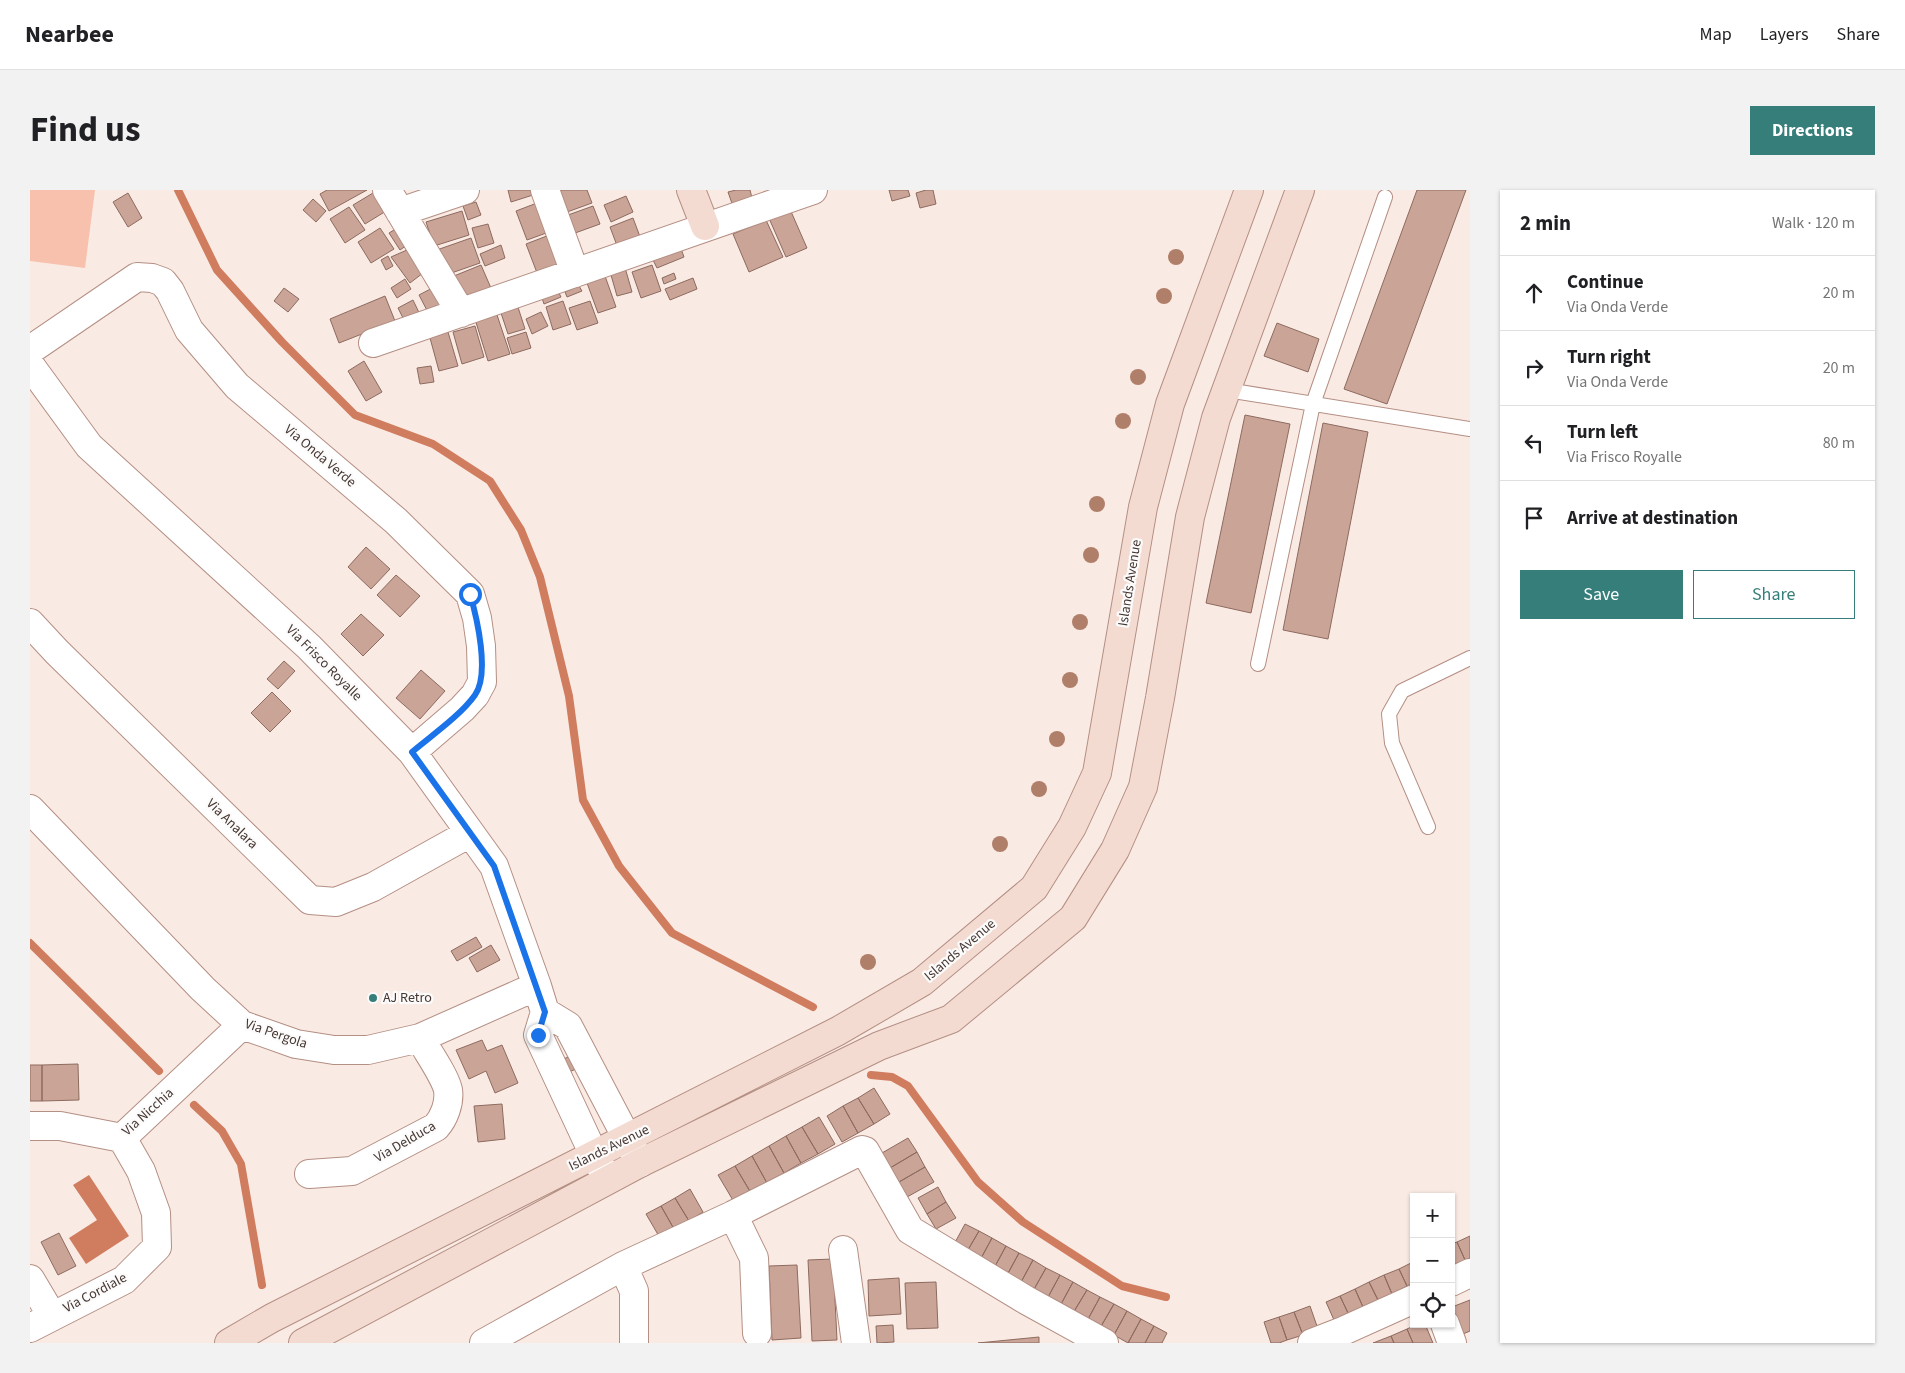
<!DOCTYPE html>
<meta charset="utf-8">
<style>
:root{--surface:#fff;--page:#f2f2f2;--text:#202124;--muted:#757577;--line:#e0e0e0;--accent:#367e7a}
body{margin:0;font-family:"Source Sans 3",sans-serif;background:var(--page);color:var(--text)}
.controls{position:absolute;right:15px;bottom:15px;display:grid;overflow:hidden;border-radius:0px;box-shadow:0 1px 4px #0004}
.controls button{width:45px;height:45px;display:grid;place-items:center;padding:0;border:0;border-bottom:1px solid var(--line);background:var(--surface);color:var(--text);font:25px sans-serif}
.stop{position:absolute;width:15px;height:15px;margin:-11px;border:4px solid #1a73e8;border-radius:50%;background:#fff}
.stop.end{background:#1a73e8;border-color:#fff;box-shadow:0 1px 5px #0008}
.list{margin:0;padding:0;list-style:none}
h2{display:flex;justify-content:space-between;align-items:center;height:65px;margin:0;padding:0 20px;font-size:21px}
h2 small{font-size:16px;font-weight:400;color:var(--muted)}
.list li{display:grid;grid-template-columns:32px 1fr auto;gap:15px;align-items:center;box-sizing:border-box;height:75px;padding:0 20px;border-top:1px solid var(--line)}
.list b{display:block;font-size:19px;white-space:nowrap}
.list p{margin:0;font-size:16px;white-space:nowrap;color:var(--muted)}
.list em{font-size:16px;font-style:normal;color:var(--muted)}
.actions{display:flex;gap:10px;padding:15px 20px}
.actions a{flex:1;padding:11px 0;border:1px solid var(--accent);border-radius:0px;text-align:center;font-size:18px;color:var(--accent)}
.actions .main{background:var(--accent);color:#fff}
.icon{flex:none;width:28px;height:28px;fill:none;stroke:currentColor;stroke-width:2;stroke-linecap:round;stroke-linejoin:round}
.map{position:relative;flex:none;width:1440px;height:1153px;overflow:hidden;border-radius:0px}
header{display:flex;align-items:center;gap:30px;box-sizing:border-box;height:70px;padding:0 25px;background:var(--surface);border-bottom:1px solid var(--line)}
header strong{font-size:24px}
nav{display:flex;gap:28px;margin-inline-start:auto;font-size:18px}
.intro{display:flex;align-items:center;justify-content:space-between;box-sizing:border-box;height:120px;padding:0 30px}
h1{margin:0;font-size:35px}
.button{padding:12px 22px;border-radius:0px;background:var(--accent);color:#fff;font-size:18px;font-weight:700}
main{display:flex;gap:30px;padding:0 30px}
aside{flex:1;background:var(--surface);border-radius:0px;box-shadow:0 1px 4px #0004}
.map>svg:first-child{display:block}
.green{fill:#f7c1ae}
.water{fill:#d07c5e}
.lines{fill:none;stroke-linecap:round;stroke-linejoin:round}
.stream{stroke:#d07c5e;stroke-width:8}
.building{fill:#caa497;stroke:#8d6b5f}
.lane-casing{stroke:#b48f83;stroke-width:16}
.street-casing{stroke:#b48f83;stroke-width:30}
.secondary-casing{stroke:#b48f83;stroke-width:30}
.lane{stroke:#fff;stroke-width:14}
.street{stroke:#fff;stroke-width:28}
.secondary{stroke:#f4dbd1;stroke-width:28}
.tree{fill:#b07f69}
.route{stroke:#1a73e8;stroke-width:6}
.poi-dot{fill:#367e7a;stroke:#fbfbfb;stroke-width:2}
.labels{text-anchor:middle;dominant-baseline:central;stroke-width:4.5;stroke-linejoin:round;paint-order:stroke}
.street-label{font-size:14px;fill:#473732;stroke:#fbfbfb}
.poi-label{font-size:14px;fill:#473732;stroke:#fbfbfb;text-anchor:start}
</style>
<header>
<strong>Nearbee</strong>
<nav><a>Map</a><a>Layers</a><a>Share</a></nav>
</header>
<div class="intro"><h1>Find us</h1><a class="button">Directions</a></div>
<main>
<div class="map">
<svg width="1440" height="1153" viewBox="0 0 1440 1153">
<rect width="100%" height="100%" fill="#faeae4"/>
<path class="green" d="M0 0H65L55 78 0 71Z"/>
<path class="water" d="M59 985 99 1046 56 1074 39 1048 67 1030 43 995Z"/>
<g class="lines">
<path class="stream" d="M148 0 187 80 252 152 325 225 403 254 460 291 491 340 510 387 539 506 553 610 589 676 642 743 783 817
M0 753 129 881
M841 885 862 887 878 896 948 992 993 1032 1092 1096 1136 1107
M164 915 192 941 211 974 232 1095"/>
</g>
<path class="building" d="M297 0H337L299 21 290 4Z
M348 0 361 18 335 34 323 15Z
M478 0H501L503 5 481 12Z
M532 0H557L562 13 526 26 518 5Z
M706 0H720L724 16 705 22 698 2Z
M859 0H878L880 6 862 11Z
M896 0H903L906 14 890 18 886 3Z
M1387 0H1436L1357 214 1314 199Z
M98 3 112 28 98 37 83 12Z
M596 6 603 22 581 32 574 15Z
M283 9 296 21 286 32 273 20Z
M446 12 451 25 438 30 433 16Z
M507 13 519 42 497 50 486 21Z
M563 16 570 34 534 47 527 29Z
M319 17 335 40 315 53 300 29Z
M759 17 777 58 756 67 738 26Z
M432 21 439 45 404 56 396 32Z
M603 28 615 60 592 69 580 37Z
M736 30 753 67 719 82 703 44Z
M458 34 464 53 448 58 442 38Z
M369 37 380 53 370 60 359 43Z
M350 38 364 59 341 73 328 52Z
M522 44 535 78 509 88 496 54Z
M441 48 450 73 410 87 401 62Z
M471 55 475 68 455 76 450 64Z
M386 56 393 83 380 93 361 67Z
M650 56 654 67 627 78 622 68Z
M358 66 363 76 356 80 351 70Z
M594 74 602 102 587 106 579 78Z
M451 75 464 105 432 118 419 88Z
M622 75 631 101 611 108 602 82Z
M644 83 646 89 634 94 632 88Z
M575 86 586 117 568 123 557 93Z
M663 88 667 99 640 110 635 99Z
M375 89 381 99 367 108 361 98Z
M408 95 421 120 402 130 389 105Z
M549 96 552 101 537 107 535 102Z
M526 97 531 107 514 114 510 102Z
M254 98 269 109 258 122 244 111Z
M355 106 365 131 309 153 300 129Z
M383 110 393 131 378 138 368 118Z
M486 111 495 139 478 144 469 117Z
M533 111 541 134 523 140 516 117Z
M560 111 568 133 547 140 539 118Z
M465 119 480 164 458 171 444 126Z
M511 122 518 136 502 144 496 129Z
M1247 133 1289 149 1278 182 1234 166Z
M445 136 454 167 432 174 423 142Z
M418 142 428 176 409 181 400 148Z
M496 142 501 158 482 164 477 148Z
M334 171 352 202 336 211 318 181Z
M401 176 404 192 390 194 387 178Z
M1215 225 1260 234 1221 423 1176 413Z
M1293 233 1338 242 1298 449 1253 440Z
M336 357 360 379 341 399 318 377Z
M366 385 390 406 370 427 347 405Z
M331 424 354 445 333 466 311 444Z
M254 471 265 481 248 499 237 489Z
M391 480 415 501 390 529 366 508Z
M242 502 261 521 240 542 221 523Z
M446 747 452 757 427 771 421 761Z
M461 755 470 770 447 782 439 768Z
M452 850 457 861 472 855 488 893 465 903 456 881 439 889 426 860Z
M545 864 551 877 534 884 529 871Z
M48 874 49 910 12 911V875Z
M0 875H12V911H0Z
M844 898 860 924 844 934 828 908Z
M828 908 844 934 828 943 813 916Z
M472 914 475 949 448 952 444 916Z
M813 916 828 943 812 952 797 926Z
M789 927 805 954 788 964 772 937Z
M772 937 788 964 771 973 756 946Z
M756 946 771 973 754 983 739 956Z
M878 948 887 962 860 978 852 963Z
M739 956 754 983 737 993 722 966Z
M887 962 895 977 869 992 860 978Z
M722 966 737 993 721 1003 705 976Z
M705 976 721 1003 704 1012 688 985Z
M895 977 904 992 877 1007 869 992Z
M908 997 916 1012 897 1024 888 1008Z
M660 999 673 1022 659 1031 645 1008Z
M645 1008 659 1031 644 1039 631 1016Z
M916 1012 926 1028 906 1039 897 1024Z
M631 1016 644 1039 630 1048 616 1024Z
M935 1034 949 1041 935 1065 922 1058Z
M949 1041 962 1048 949 1072 935 1065Z
M29 1043 46 1076 28 1085 11 1052Z
M1440 1046V1068L1435 1070 1427 1052Z
M962 1048 976 1056 963 1080 949 1072Z
M1427 1052 1435 1070 1421 1076V1054Z
M976 1056 989 1063 976 1087 963 1080Z
M989 1063 1003 1070 990 1094 976 1087Z
M803 1069 807 1150 782 1151 778 1070Z
M1003 1070 1016 1078 1003 1101 990 1094Z
M1383 1072 1384 1093 1377 1096 1369 1079Z
M767 1075 771 1148 742 1150 739 1076Z
M1016 1078 1030 1085 1017 1109 1003 1101Z
M1369 1079 1377 1096 1362 1104 1354 1085Z
M1030 1085 1043 1092 1030 1116 1017 1109Z
M1354 1085 1362 1104 1348 1110 1339 1092Z
M869 1088 871 1124 839 1126 838 1090Z
M906 1092 908 1138 877 1139 875 1093Z
M1043 1092 1057 1100 1043 1123 1030 1116Z
M1339 1092 1348 1110 1333 1117 1325 1099Z
M1325 1099 1333 1117 1318 1123 1310 1106Z
M1057 1100 1070 1107 1057 1131 1043 1123Z
M1310 1106 1318 1123 1304 1130 1296 1112Z
M1070 1107 1084 1114 1070 1138 1057 1131Z
M1440 1110V1141L1433 1144 1422 1117Z
M1084 1114 1097 1121 1084 1145 1070 1138Z
M1280 1116 1288 1139 1273 1145 1264 1122Z
M1097 1121 1111 1129 1098 1153 1084 1145Z
M1264 1122 1273 1145 1257 1150 1249 1127Z
M1249 1127 1257 1150 1249 1153H1241L1234 1132Z
M1111 1129 1124 1136 1115 1153H1098Z
M1388 1134H1395L1403 1153H1383L1377 1139Z
M863 1135 864 1152 847 1153 846 1136Z
M1124 1136 1137 1143 1132 1153H1115Z
M1377 1139 1383 1153H1364L1361 1146Z
M1361 1146 1364 1153H1343Z
M1009 1147V1153H948Z"/>
<g class="lines">
<defs>
<path id="lane" d="M1197 200 1440 239
M1228 474 1283 214 1355 7
M1398 637 1362 553 1359 524 1372 501 1440 468"/>
<path id="street" d="M357 0 431 123
M515 0 545 83
M370 22 435 0
M343 153 783 0
M0 160 107 87 122 88 133 92 140 101 159 140 207 196 366 331 440 404 447 428 451 456 452 492 445 505 432 519 382 562
M0 175 59 256 279 457 382 562 464 676 507 796 515 822 508 845 564 965 576 986
M0 433 27 462 280 710 306 712 343 697 440 643
M0 619 173 799 212 835 266 854 304 860H338L390 848 507 796
M515 822 538 836 610 973
M0 936H30L92 948
M92 948 212 835
M279 984 322 981 406 937C414 928 420 913 418 900 415 886 397 861 390 848
M703 1025 724 1068 727 1143
M813 1060 826 1153
M593 1076 604 1101V1153
M0 1089 22 1126
M1421 1092 1440 1083
M1415 1134 1422 1153
M0 1138 94 1090 127 1057 126 1023 111 981 92 948
M454 1153 593 1076 703 1025 832 960 835 961 880 1040 996 1110 1074 1153
M1282 1153 1313 1141 1384 1109"/>
<path id="secondary" d="M661 0 675 36
M199 1153 242 1128 808 841 892 792 1004 698 1042 637 1067 583 1113 317 1140 214 1219 0
M273 1153 610 973 849 856 921 829 1043 728 1085 660 1113 597 1130 508 1160 327 1186 228 1270 0"/>
</defs>
<use href="#lane" class="lane-casing"/>
<use href="#street" class="street-casing"/>
<use href="#secondary" class="secondary-casing"/>
<use href="#lane" class="lane"/>
<use href="#street" class="street"/>
<use href="#secondary" class="secondary"/>
</g>
<g class="tree">
<circle cx="1146" cy="67" r="8"/>
<circle cx="1134" cy="106" r="8"/>
<circle cx="1108" cy="187" r="8"/>
<circle cx="1093" cy="231" r="8"/>
<circle cx="1067" cy="314" r="8"/>
<circle cx="1061" cy="365" r="8"/>
<circle cx="1050" cy="432" r="8"/>
<circle cx="1040" cy="490" r="8"/>
<circle cx="1027" cy="549" r="8"/>
<circle cx="1009" cy="599" r="8"/>
<circle cx="970" cy="654" r="8"/>
<circle cx="838" cy="772" r="8"/>
</g>
<g class="lines">
<path class="route" d="M440 404C447 428 460 484 445 505 431 525 401 546 382 562L464 676 515 822 508 845"/>
</g>
<circle class="poi-dot" cx="343" cy="808" r="5"/>
<g class="labels">
<g class="street-label">
<text transform="translate(290 266) rotate(40)">Via Onda Verde</text>
<text transform="translate(1100 393) rotate(-81)">Islands Avenue</text>
<text transform="translate(294 473) rotate(45)">Via Frisco Royalle</text>
<text transform="translate(202 634) rotate(44)">Via Analara</text>
<text transform="translate(930 760) rotate(-40)">Islands Avenue</text>
<text transform="translate(246 844) rotate(19)">Via Pergola</text>
<text transform="translate(118 922) rotate(-42)">Via Nicchia</text>
<text transform="translate(375 952) rotate(-30)">Via Delduca</text>
<text transform="translate(579 958) rotate(-26)">Islands Avenue</text>
<text transform="translate(65 1103) rotate(-28)">Via Cordiale</text>
</g>
<g class="poi-label">
<text x="353" y="808">AJ Retro</text>
</g>
</g>
</svg>
<div class="controls">
<button>+</button>
<button>−</button>
<button><svg class="icon" aria-label="locate" viewBox="0 0 24 24"><circle cx="12" cy="12" r="6"/><path d="M12 2v4M12 18v4M2 12h4M18 12h4"/></svg></button>
</div>
<div class="stop" style="left:440px;top:404px"></div>
<div class="stop end" style="left:508px;top:845px"></div>
</div>
<aside>
<h2>2 min<small>Walk · 120 m</small></h2>
<ul class="list">
<li><svg class="icon" aria-label="ahead" viewBox="0 0 24 24"><path d="M12 20V5M6 11l6-6 6 6"/></svg><div><b>Continue</b><p>Via Onda Verde</p></div><em>20 m</em></li>
<li><svg class="icon" aria-label="right" viewBox="0 0 24 24"><path d="M7 20v-9h11M14 6l5 5-5 5"/></svg><div><b>Turn right</b><p>Via Onda Verde</p></div><em>20 m</em></li>
<li><svg class="icon" aria-label="left" viewBox="0 0 24 24"><path d="M17 20v-9H6M10 6l-5 5 5 5"/></svg><div><b>Turn left</b><p>Via Frisco Royalle</p></div><em>80 m</em></li>
<li><svg class="icon" aria-label="arrive" viewBox="0 0 24 24"><path d="M6 21V4h12l-3 4 3 4H6"/></svg><div><b>Arrive at destination</b></div></li>
</ul>
<div class="actions"><a class="main">Save</a><a>Share</a></div>
</aside>
</main>
